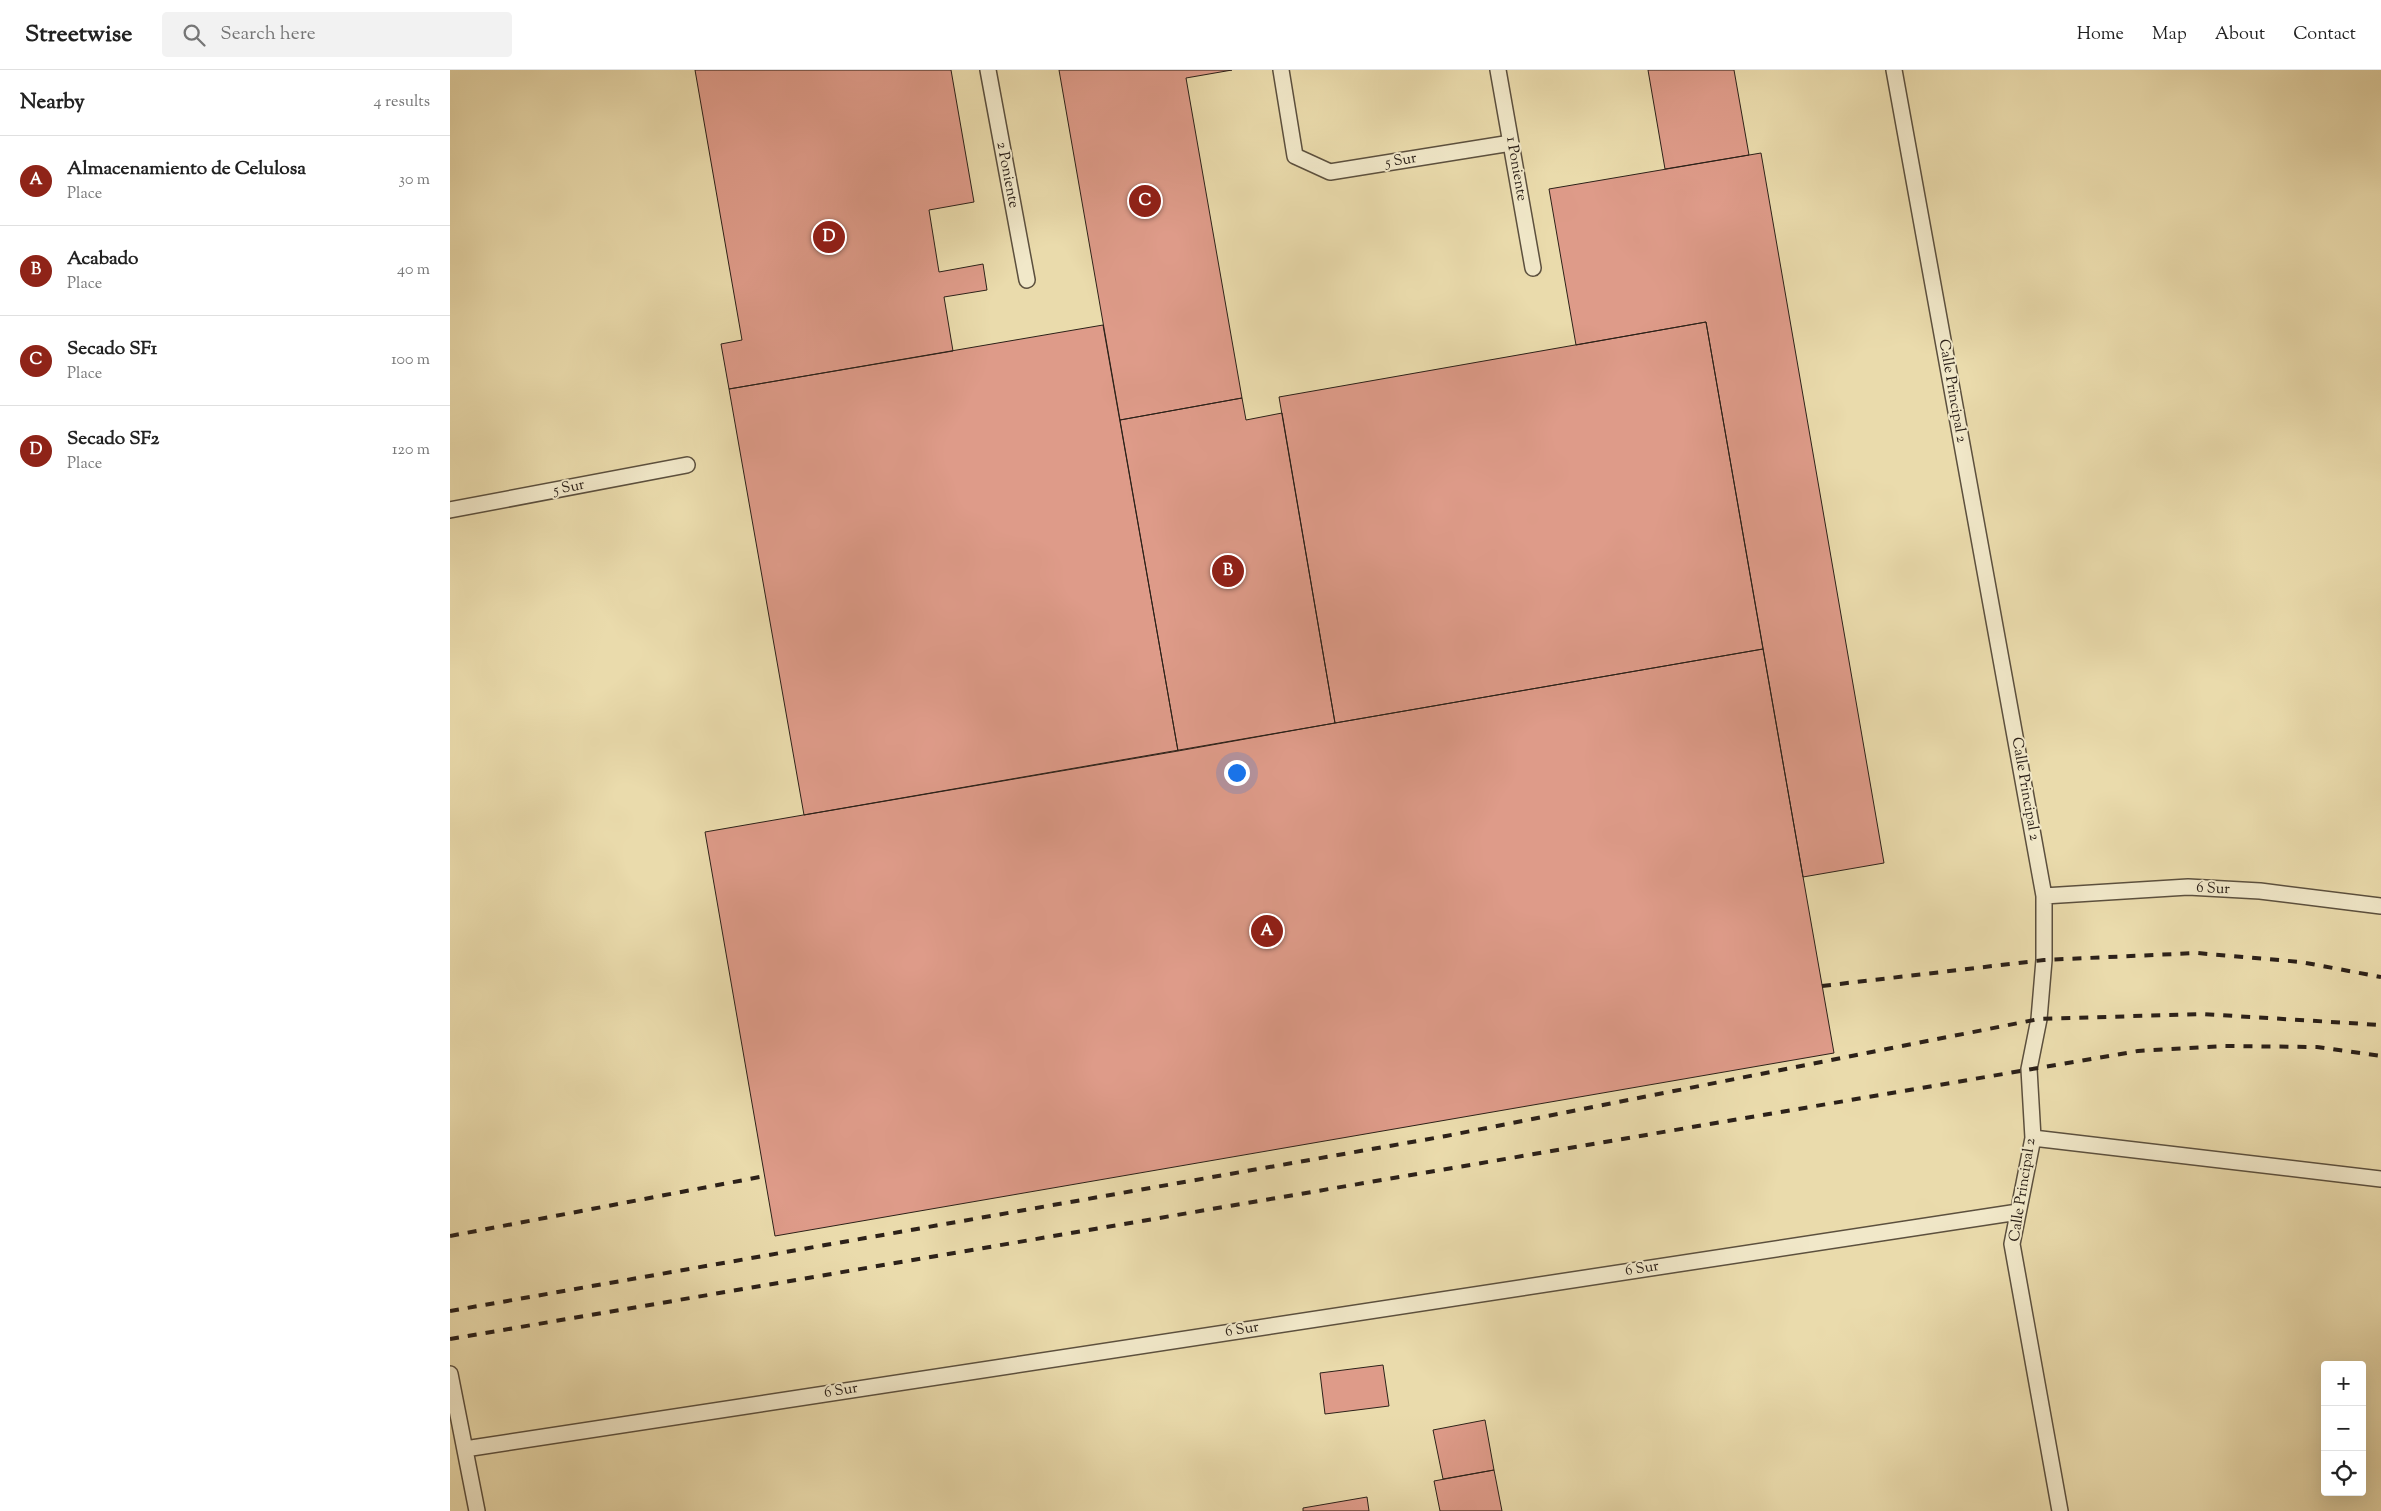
<!DOCTYPE html>
<meta charset="utf-8">
<style>
:root{--surface:#fff;--page:#f2f2f2;--text:#222;--muted:#767676;--line:#e0e0e0;--accent:#8f2418}
body{margin:0;font-family:"Sorts Mill Goudy",serif;background:var(--page);color:var(--text)}
.controls{position:absolute;right:15px;bottom:15px;display:grid;overflow:hidden;border-radius:5px;box-shadow:0 5px 20px #0002}
.controls button{width:45px;height:45px;display:grid;place-items:center;padding:0;border:0;border-bottom:1px solid var(--line);background:var(--surface);color:var(--text);font:25px sans-serif}
.you{position:absolute;left:786px;top:702px;width:18px;height:18px;margin:-12px;border:4px solid #fff;border-radius:50%;background:#1a73e8;box-shadow:0 0 0 8px #1a73e833}
.badge{display:grid;place-items:center;width:32px;height:32px;border-radius:50%;background:var(--accent);color:#fff;font-size:16px;font-weight:700}
.pin{position:absolute;translate:-50% -50%;border:2px solid #fff;box-shadow:0 1px 5px #0006}
.list{margin:0;padding:0;list-style:none}
h2{display:flex;justify-content:space-between;align-items:center;height:65px;margin:0;padding:0 20px;font-size:21px}
h2 small{font-size:16px;font-weight:400;color:var(--muted)}
.list li{display:grid;grid-template-columns:32px 1fr auto;gap:15px;align-items:center;box-sizing:border-box;height:90px;padding:0 20px;border-top:1px solid var(--line)}
.list b{display:block;font-size:19px;white-space:nowrap}
.list p{margin:0;font-size:16px;white-space:nowrap;color:var(--muted)}
.list em{font-size:16px;font-style:normal;color:var(--muted)}
.icon{flex:none;width:28px;height:28px;fill:none;stroke:currentColor;stroke-width:2;stroke-linecap:round;stroke-linejoin:round}
.map{position:relative;flex:none;width:1931px;height:1441px;overflow:hidden}
header{display:flex;align-items:center;gap:30px;box-sizing:border-box;height:70px;padding:0 25px;background:var(--surface);border-bottom:1px solid var(--line)}
header strong{font-size:24px}
nav{display:flex;gap:28px;margin-inline-start:auto;font-size:18px}
.search{width:350px;height:45px;background:var(--page);display:flex;align-items:center;gap:12px;box-sizing:border-box;padding:0 18px;border-radius:5px;color:var(--muted);font-size:19px}
main{display:flex}
aside{flex:1;background:var(--surface)}
.map>svg:first-child{display:block}
.building{fill:#de9b89;stroke:#2c2119}
.lines{fill:none;stroke-linecap:round;stroke-linejoin:round}
.lane-casing{stroke:#5c503e;stroke-width:18}
.lane{stroke:#f1e8c9;stroke-width:15}
.rail{stroke:#2c2119;stroke-width:4;stroke-dasharray:9 9;stroke-linecap:butt}
.labels{text-anchor:middle;dominant-baseline:central;stroke-width:4;stroke-linejoin:round;paint-order:stroke}
.street-label{font-size:15px;fill:#2c2119;stroke:#f1e8c9}
</style>
<header>
<strong>Streetwise</strong>
<div class="search"><svg class="icon" aria-label="search" viewBox="0 0 24 24"><circle cx="10" cy="10" r="6"/><path d="M15 15l6 6"/></svg>Search here</div>
<nav><a>Home</a><a>Map</a><a>About</a><a>Contact</a></nav>
</header>
<main>
<aside>
<h2>Nearby<small>4 results</small></h2>
<ul class="list">
<li><span class="badge">A</span><div><b>Almacenamiento de Celulosa</b><p>Place</p></div><em>30 m</em></li>
<li><span class="badge">B</span><div><b>Acabado</b><p>Place</p></div><em>40 m</em></li>
<li><span class="badge">C</span><div><b>Secado SF1</b><p>Place</p></div><em>100 m</em></li>
<li><span class="badge">D</span><div><b>Secado SF2</b><p>Place</p></div><em>120 m</em></li>
</ul>
</aside>
<div class="map">
<svg width="1931" height="1441" viewBox="0 0 1931 1441">
<rect width="100%" height="100%" fill="#eadbac"/>
<filter id="stains"><feTurbulence type="fractalNoise" baseFrequency=".004" numOctaves="4"/><feColorMatrix values="0 0 0 0 .2 0 0 0 0 .09 0 0 0 0 .02 0 0 0 .5 -.17"/></filter>
<radialGradient id="worn" r=".72"><stop offset=".6" stop-color="#630" stop-opacity="0"/><stop offset="1" stop-color="#630" stop-opacity=".3"/></radialGradient>
<path class="building" d="M245 0H501L524 132 479 140 489 202 533 194 537 220 494 227 503 281 279 319 271 274 292 270Z
M609 0H782L736 8 792 328 670 350Z
M1198 0H1284L1299 85 1215 99Z
M1311 83 1434 793 1353 807 1256 252 1126 275 1099 119Z
M1256 252 1313 579 885 653 829 327Z
M653 255 728 681 354 745 279 319Z
M792 328 796 350 832 343 885 653 728 681 670 350Z
M1313 579 1384 983 325 1166 255 762Z
M933 1295 939 1336 875 1344 870 1303Z
M1035 1350 1044 1400 993 1409 983 1360Z
M1044 1400 1052 1441H990L984 1411Z
M917 1427 919 1441H853V1438Z"/>
<g class="lines">
<defs>
<path id="lane" d="M538 0 577 210
M831 0 845 86 880 102 1061 73
M1048 0 1083 198
M1444 0 1594 826V890L1589 949 1579 999 1583 1068 1562 1174 1610 1441
M0 440 237 395
M1594 826 1738 817 1810 821 1931 836
M1583 1068 1931 1109
M0 1304 27 1441
M15 1379 1568 1142"/>
</defs>
<use href="#lane" class="lane-casing"/>
<use href="#lane" class="lane"/>
<path class="rail" d="M1372 916 1594 890 1747 883 1851 892 1931 907
M0 1166 315 1106
M0 1241 996 1066 1589 949 1752 944 1931 955
M0 1269 1688 981 1774 976 1867 977 1931 986"/>
</g>
<g class="labels">
<g class="street-label">
<text transform="translate(951 91) rotate(-9)">5 Sur</text>
<text transform="translate(1066 99) rotate(80)">1 Poniente</text>
<text transform="translate(557 105) rotate(79)">2 Poniente</text>
<text transform="translate(1502 321) rotate(80)">Calle Principal 2</text>
<text transform="translate(119 418) rotate(-11)">5 Sur</text>
<text transform="translate(1575 719) rotate(80)">Calle Principal 2</text>
<text transform="translate(1763 819) rotate(3)">6 Sur</text>
<text transform="translate(1573 1120) rotate(-81)">Calle Principal 2</text>
<text transform="translate(1192 1199) rotate(-9)">6 Sur</text>
<text transform="translate(792 1260) rotate(-9)">6 Sur</text>
<text transform="translate(391 1321) rotate(-9)">6 Sur</text>
</g>
</g>
<rect width="100%" height="100%" filter="url(#stains)"/>
<rect width="100%" height="100%" fill="url(#worn)"/>
</svg>
<div class="controls">
<button>+</button>
<button>−</button>
<button><svg class="icon" aria-label="locate" viewBox="0 0 24 24"><circle cx="12" cy="12" r="6"/><path d="M12 2v4M12 18v4M2 12h4M18 12h4"/></svg></button>
</div>
<div class="you"></div>
<div class="pin badge" style="left:817px;top:861px">A</div>
<div class="pin badge" style="left:778px;top:501px">B</div>
<div class="pin badge" style="left:695px;top:131px">C</div>
<div class="pin badge" style="left:379px;top:167px">D</div>
</div>
</main>
